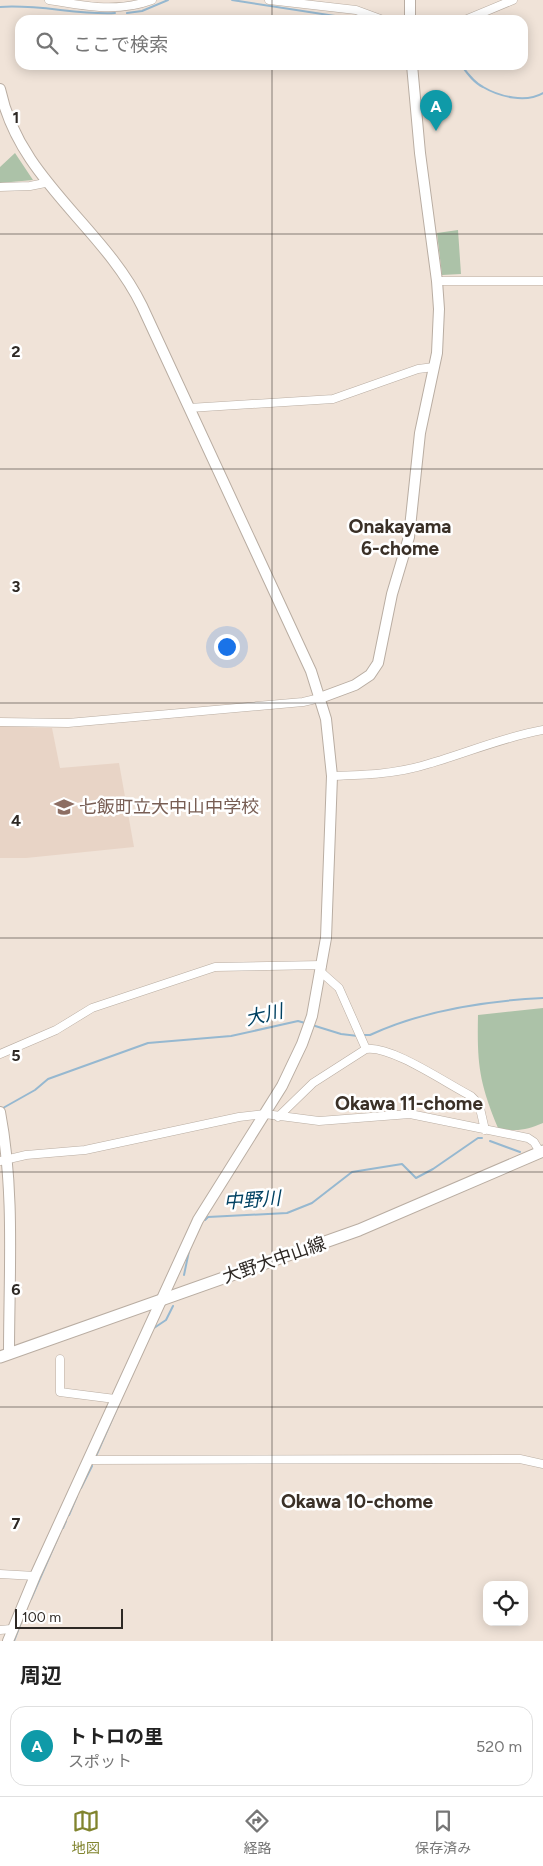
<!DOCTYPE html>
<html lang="ja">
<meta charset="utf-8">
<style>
:root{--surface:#fff;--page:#f6f6f6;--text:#222;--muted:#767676;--line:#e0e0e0;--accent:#81842e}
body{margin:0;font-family:Figtree,"Noto Sans JP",sans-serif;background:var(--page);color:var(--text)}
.controls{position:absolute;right:15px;bottom:15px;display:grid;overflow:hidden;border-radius:10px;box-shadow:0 2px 12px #0003}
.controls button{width:45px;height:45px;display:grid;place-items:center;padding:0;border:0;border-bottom:1px solid var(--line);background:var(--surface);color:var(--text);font:25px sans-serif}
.scale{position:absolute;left:15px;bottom:12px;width:108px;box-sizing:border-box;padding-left:5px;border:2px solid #2e2925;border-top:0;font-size:14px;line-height:18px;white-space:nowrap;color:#2e2925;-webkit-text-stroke:4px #fff;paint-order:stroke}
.you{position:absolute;left:226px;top:646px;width:18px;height:18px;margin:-12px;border:4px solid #fff;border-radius:50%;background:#1a73e8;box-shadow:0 0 0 8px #1a73e833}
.badge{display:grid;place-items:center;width:32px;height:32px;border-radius:50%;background:var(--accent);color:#fff;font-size:16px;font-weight:700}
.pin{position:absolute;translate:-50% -41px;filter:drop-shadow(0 1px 2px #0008)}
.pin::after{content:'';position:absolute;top:26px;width:18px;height:15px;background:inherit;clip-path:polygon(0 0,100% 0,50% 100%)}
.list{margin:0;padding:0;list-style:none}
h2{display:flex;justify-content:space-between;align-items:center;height:65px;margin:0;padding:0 20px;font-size:21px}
h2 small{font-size:16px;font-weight:400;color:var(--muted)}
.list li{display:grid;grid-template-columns:32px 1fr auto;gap:15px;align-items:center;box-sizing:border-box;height:80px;margin:0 10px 10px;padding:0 10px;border:1px solid var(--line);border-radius:15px}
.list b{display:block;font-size:19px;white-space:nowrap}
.list p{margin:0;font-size:16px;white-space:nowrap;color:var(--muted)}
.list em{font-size:16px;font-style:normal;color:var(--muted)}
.icon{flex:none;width:28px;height:28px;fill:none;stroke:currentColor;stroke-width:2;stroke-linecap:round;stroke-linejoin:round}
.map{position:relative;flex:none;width:543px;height:1641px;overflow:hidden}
.search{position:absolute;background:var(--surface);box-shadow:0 2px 12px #0003;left:15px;right:15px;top:15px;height:55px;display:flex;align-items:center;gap:12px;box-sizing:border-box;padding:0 18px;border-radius:15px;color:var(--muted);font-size:19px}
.sheet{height:155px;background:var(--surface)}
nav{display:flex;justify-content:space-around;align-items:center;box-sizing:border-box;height:70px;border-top:1px solid var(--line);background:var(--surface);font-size:14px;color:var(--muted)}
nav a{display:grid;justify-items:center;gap:2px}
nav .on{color:var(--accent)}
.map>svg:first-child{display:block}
.education{fill:#e8d4c6}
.green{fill:#acc2a8}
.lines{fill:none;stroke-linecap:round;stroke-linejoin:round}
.stream{stroke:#96b8d0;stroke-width:2}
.minor-casing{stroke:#b9ada2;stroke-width:9}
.tertiary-casing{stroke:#b9ada2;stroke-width:12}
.secondary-casing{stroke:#b9ada2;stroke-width:13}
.minor{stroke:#fff;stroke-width:8}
.tertiary{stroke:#fff;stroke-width:10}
.secondary{stroke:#fff;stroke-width:11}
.grid{fill:none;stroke:#2e2925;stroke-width:1;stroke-opacity:0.55}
.labels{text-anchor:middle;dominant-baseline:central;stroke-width:5;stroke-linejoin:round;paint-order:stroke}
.education-label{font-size:18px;fill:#785e54;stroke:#fff;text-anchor:start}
.street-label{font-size:18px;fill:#2e2925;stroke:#fff}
.neighbourhood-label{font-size:19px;font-weight:bold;fill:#3a3027;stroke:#fff}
.water-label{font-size:19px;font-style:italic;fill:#014162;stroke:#fff}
.grid-label{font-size:16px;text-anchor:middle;font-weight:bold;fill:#2e2925;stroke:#fff;stroke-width:5;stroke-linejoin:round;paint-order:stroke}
</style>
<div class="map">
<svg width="543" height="1641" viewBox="0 0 543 1641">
<rect width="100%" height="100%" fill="#f0e3d8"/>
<path class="education" d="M0 726 52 728 60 768 119 763 134 847 26 858H0Z"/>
<path class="green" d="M15 153 33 180 0 183V167Z
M458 230 461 274 442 275 437 233Z
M543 1008V1123C527 1130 516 1132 498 1128 479 1082 477 1064 478 1015Z"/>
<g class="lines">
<path class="stream" d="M232 0 361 20
M0 7C39 4 77 15 115 13
M127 13 142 11 168 0
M461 65C467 73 474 83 483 87 500 97 526 103 543 93
M312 1025 341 1034 358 1036
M363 1035H370C424 1010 484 1001 543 998
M3 1108 35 1090 48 1079 148 1043 231 1036 298 1021 305 1023
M490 1141 520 1152
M205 1220 208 1217 287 1213 312 1203 352 1172 402 1164 416 1178 433 1169 478 1138H482
M184 1275 189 1251
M154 1328 166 1320 173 1306
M96 1456 121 1399
M81 1488 92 1466
M69 1515 77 1496
M63 1528 66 1521
M31 1599 59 1535
M14 1641 22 1620"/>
<defs>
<path id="minor" d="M49 0C84 6 117 13 152 0
M269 0 356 10 383 20
M465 20 513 0
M0 187 30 186 45 183
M437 281H543
M189 408 333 399 418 369 434 367
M0 722 68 723 303 702 320 698
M332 776C364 775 397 774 428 764 467 753 503 737 543 730
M321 972 339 988 366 1049
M0 1054 56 1030 92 1008 215 967 322 965
M278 1117 313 1083 366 1049C391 1045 447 1084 471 1096L479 1104 485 1130
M0 1161 26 1155 85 1150 239 1117 265 1114 319 1121 410 1114 528 1138 534 1142 540 1152
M60 1359V1392L115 1399
M88 1460 520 1459 543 1464
M0 1574 35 1576
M0 1630 11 1629"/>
<path id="tertiary" d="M410 0V20
M0 89C19 180 103 226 142 306L311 671 326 719 332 776 326 938 312 1016 302 1044 282 1086 198 1220 35 1576 8 1641
M320 698 355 685 370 675 378 663 392 594 409 537 420 433 437 353 439 309 437 281 420 153 412 65
M0 1112C15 1191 9 1273 9 1354"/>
<path id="secondary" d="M0 1357 359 1230 543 1151"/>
</defs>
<use href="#minor" class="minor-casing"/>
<use href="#tertiary" class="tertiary-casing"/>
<use href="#secondary" class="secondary-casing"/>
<use href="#minor" class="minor"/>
<use href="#tertiary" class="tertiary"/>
<use href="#secondary" class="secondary"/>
</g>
<path class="grid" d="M272 0V20M272 65V1641M0 234H543M0 469H543M0 703H543M0 938H543M0 1172H543M0 1407H543"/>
<defs>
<symbol id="school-bare" viewBox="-9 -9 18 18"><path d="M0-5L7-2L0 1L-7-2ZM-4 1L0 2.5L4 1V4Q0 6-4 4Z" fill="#8d6e63" stroke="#fff" stroke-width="2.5" paint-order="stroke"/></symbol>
</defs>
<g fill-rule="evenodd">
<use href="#school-bare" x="50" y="793" width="28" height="28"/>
</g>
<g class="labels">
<g class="education-label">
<text x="79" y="807">七飯町立大中山中学校</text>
</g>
<g class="street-label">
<text transform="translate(274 1260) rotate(-19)">大野大中山線</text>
</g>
<g class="neighbourhood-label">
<text x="400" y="526">Onakayama<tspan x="400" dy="22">6-chome</tspan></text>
<text x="409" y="1103">Okawa 11-chome</text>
<text x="357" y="1501">Okawa 10-chome</text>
</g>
<g class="water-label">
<text transform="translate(264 1015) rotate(-13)">大川</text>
<text transform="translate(252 1200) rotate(-4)">中野川</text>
</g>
</g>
<g class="grid-label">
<text x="16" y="123">1</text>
<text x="16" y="357">2</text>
<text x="16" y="592">3</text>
<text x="16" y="826">4</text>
<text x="16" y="1061">5</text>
<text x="16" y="1295">6</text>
<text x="16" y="1529">7</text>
</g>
</svg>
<div class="controls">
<button><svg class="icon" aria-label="locate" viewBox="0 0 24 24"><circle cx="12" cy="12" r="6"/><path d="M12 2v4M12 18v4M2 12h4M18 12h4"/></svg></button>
</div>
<div class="scale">100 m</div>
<div class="you"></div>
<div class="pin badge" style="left:436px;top:131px;background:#0f9aa8">A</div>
<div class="search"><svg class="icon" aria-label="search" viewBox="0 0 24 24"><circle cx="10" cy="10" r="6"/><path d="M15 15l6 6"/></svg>ここで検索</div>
</div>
<section class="sheet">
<h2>周辺<small></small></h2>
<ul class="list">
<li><span class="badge" style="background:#0f9aa8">A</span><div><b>トトロの里</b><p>スポット</p></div><em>520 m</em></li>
</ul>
</section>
<nav>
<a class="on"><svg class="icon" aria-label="map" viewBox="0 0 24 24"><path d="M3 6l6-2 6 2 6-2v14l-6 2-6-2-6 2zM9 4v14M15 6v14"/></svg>地図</a>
<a><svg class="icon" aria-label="directions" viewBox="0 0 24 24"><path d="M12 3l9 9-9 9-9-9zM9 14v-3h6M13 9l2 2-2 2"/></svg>経路</a>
<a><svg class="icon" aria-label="saved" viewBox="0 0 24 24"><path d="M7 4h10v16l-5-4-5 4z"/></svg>保存済み</a>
</nav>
